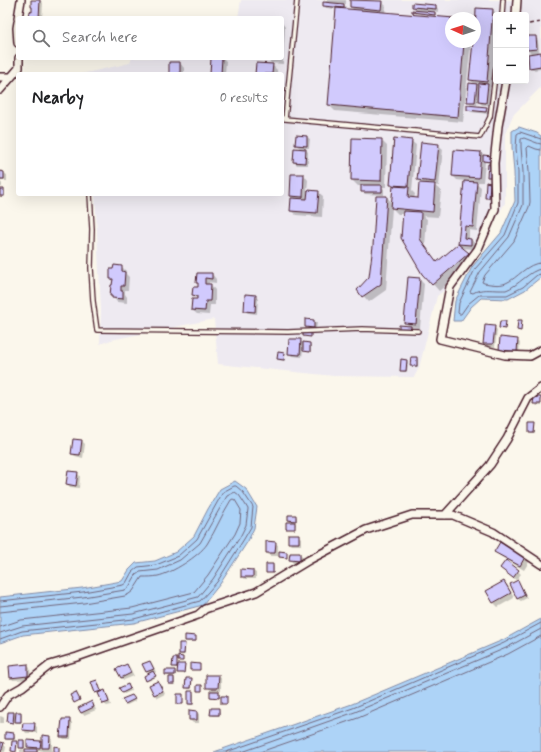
<!DOCTYPE html>
<meta charset="utf-8">
<style>
:root{--surface:#fff;--page:#f6f6f6;--text:#202124;--muted:#757577;--line:#e0e0e0}
body{margin:0;font-family:Mynerve,sans-serif;background:var(--page);color:var(--text)}
.controls{position:absolute;right:12px;top:12px;display:grid;overflow:hidden;border-radius:4px;box-shadow:0 4px 16px #0002}
.controls button{width:36px;height:36px;display:grid;place-items:center;padding:0;border:0;border-bottom:1px solid var(--line);background:var(--surface);color:var(--text);font:20px sans-serif}
.compass{position:absolute;left:445px;top:12px;width:36px;height:36px;border-radius:50%;background:var(--surface);box-shadow:0 4px 16px #0002;rotate:273deg}
.list{margin:0;padding:0;list-style:none}
h2{display:flex;justify-content:space-between;align-items:center;height:52px;margin:0;padding:0 16px;font-size:17px}
h2 small{font-size:13px;font-weight:400;color:var(--muted)}
.icon{flex:none;width:22px;height:22px;fill:none;stroke:currentColor;stroke-width:2;stroke-linecap:round;stroke-linejoin:round}
.map{position:relative;flex:none;width:541px;height:752px;overflow:hidden}
.search{position:absolute;background:var(--surface);box-shadow:0 4px 16px #0002;left:16px;top:16px;width:268px;height:44px;display:flex;align-items:center;gap:10px;box-sizing:border-box;padding:0 14px;border-radius:4px;color:var(--muted);font-size:15px}
.panel{position:absolute;background:var(--surface);box-shadow:0 4px 16px #0002;left:16px;top:72px;width:268px;height:124px;border-radius:4px}
.map>svg:first-child{display:block}
.built{fill:#eeeaf1;fill-rule:evenodd}
.water{fill:#add3f7;stroke:#858ba5}
.shadow{fill:#0003}
.lines{fill:none;stroke-linecap:round;stroke-linejoin:round}
.shore{stroke:#72677d;stroke-width:1}
.building{fill:#d1cafd;stroke:#4a1f2b}
.lane-casing{stroke:#4a1f2b;stroke-width:6}
.street-casing{stroke:#4a1f2b;stroke-width:10}
.path{stroke:#4a1f2b;stroke-width:1.5;stroke-dasharray:4 3;stroke-linecap:butt}
.lane{stroke:#fbf7ec;stroke-width:3.5}
.street{stroke:#fbf7ec;stroke-width:7}
</style>
<div class="map">
<svg width="541" height="752" viewBox="0 0 541 752">
<rect width="100%" height="100%" fill="#fbf7ec"/>
<filter id="ink" filterUnits="userSpaceOnUse"><feTurbulence type="fractalNoise" baseFrequency=".025" numOctaves="2"/><feDisplacementMap in="SourceGraphic" scale="8" xChannelSelector="R" yChannelSelector="G"/><feConvolveMatrix kernelMatrix="1 2 1 2 8 2 1 2 1" color-interpolation-filters="sRGB"/></filter>
<g filter="url(#ink)">
<path class="built" d="M241 0H541V87L513 115 505 134V203L462 276 437 296 419 368 414 377 334 376 218 364 214 319 111 340 100 344 101 309 95 194H282V74H81L130 63 132 58H282V18H238ZM496 15H526V81H496ZM451 18H475V42H451Z"/>
<path class="water" d="M519 127 537 133 541 136V277L525 290 508 299 481 298 471 307 461 321H453L455 301 472 267 501 233 515 201 514 172 512 148V131Z
M235 481 246 489 257 507 254 528 248 541 220 584 203 605 134 623 23 635 0 643V597L82 588 122 581 129 570 136 563 155 561 176 552 194 536 208 509 220 489Z
M541 619V752H214L352 704 503 640Z"/>
<path class="shadow" d="M32 0H40L43 3 42 18H30L33 13Z
M324 0H346V4H343L346 7V9L354 10 351 7V0L382 2 386 6 385 13 451 19V42H471L463 122 335 111 329 105 337 9 326 8 324 5 327 3Z
M436 6 438 9V12L434 11 436 14V15L414 13 413 12V11H417L413 7Z
M477 9 493 10 498 15H496V49L493 87H490L489 105H482L478 101 477 105 471 104 468 101 476 85 470 80 474 42H475V28Z
M282 23 285 27 283 64 271 63 267 58H282Z
M535 37 538 40 539 53H541V69L533 70 530 67 532 54 528 50Z
M212 58H223L226 61 225 74H211Z
M180 63 184 68V74H170Z
M272 65 277 70V74H256Z
M486 108 489 111 488 114 471 112 468 110Z
M297 136 307 137 310 139 309 148H304L308 152V165H297L294 162 301 149 296 145Z
M381 140 387 146 386 187H382L384 189V195L365 194 362 191V186H358L352 180Z
M411 141 416 145 412 191 415 194 414 199H418L423 184 418 180 438 145 443 149 439 186 434 185 441 191 438 217 423 216 427 219 425 246 438 263 459 245 465 181 457 180 453 176 481 153 492 163 485 162 483 182H475L481 187 477 231 469 230V239H471L475 244V249L461 248 474 260 439 291 423 273 404 214H398L392 208 386 290 369 302 358 290 370 278 387 197 392 203 394 187 391 184Z
M0 172 4 173 7 175V181H0Z
M304 175 308 180 307 191 318 192 323 196 322 217 296 215 291 211 294 199 291 196Z
M0 181 2 184V187H0Z
M490 184 491 185 490 198 486 197Z
M0 190H4L5 191V197H0Z
M122 267 126 271V274L129 277 128 290H125V294L127 297V303L117 302 111 295 114 281 111 278Z
M198 274H212L216 279V283L209 282V285H211L215 290V305H210L209 315 197 314 192 310 199 300 193 295 199 288V285L197 282Z
M419 279 424 284 420 328 410 327 405 322Z
M255 296 258 299 257 314 248 313 245 311Z
M306 320 314 321 317 323 316 330H308L306 327Z
M494 327 497 330 495 347 487 346 484 343Z
M300 340 303 343 310 344 311 345V352H305L303 350 302 357 292 356 289 354Z
M517 340 520 343 519 354 503 352 500 350Z
M284 354 285 355V361L279 360 278 359Z
M417 358 418 359V367H412L411 365Z
M406 361 408 362 407 372H403L401 370Z
M541 398V406H537L534 403Z
M534 424 535 425V434H531L530 433Z
M74 440 82 441 85 444 83 458 75 456 72 454Z
M77 473 80 476 79 488 70 487 67 484Z
M295 516 297 517V521H293L296 524 295 529H288L287 528 292 523 289 520Z
M298 535 301 538V545H292L289 542Z
M275 543 278 545V556H270L267 553Z
M496 551 525 557 529 562 524 570 500 556Z
M300 554 303 557V563H293L290 560Z
M506 561 521 574 516 580 517 581 504 570Z
M273 565 274 566V573H268L267 572Z
M253 571 256 573V579H245L242 576Z
M518 581 520 584 527 598 521 601 518 599 511 584Z
M504 582 508 586 514 598 498 607 494 603 487 591Z
M195 637 196 638V642H187L186 641Z
M184 644 185 646V655H181L180 654Z
M176 659 177 661V665H184L185 666V674L180 673 178 672V668H175L173 667Z
M150 662 152 664 156 672 154 673 156 677 148 681 147 680 149 674 147 672 144 665Z
M27 665 30 668 31 679 13 680 11 677Z
M127 665 130 668 134 676 124 680 121 678Z
M175 671 176 673V676H172L175 679V685H171L170 684V676H167L166 675Z
M218 676 221 678V691L217 690 220 693V698H212L211 697V690L207 687Z
M191 679 192 680V689H188L186 687Z
M97 681 101 693 104 691 107 694 111 705 107 706 104 704 99 693H97L96 692Z
M158 682 161 685 165 694 157 698 155 695 150 685Z
M129 686 131 691 124 694 121 688Z
M193 692 194 694V705H190L189 704Z
M133 697 135 701 127 705 125 704Z
M91 702 94 705 96 710 84 715 81 713Z
M219 709 220 711V716H213L211 715Z
M196 712 199 714V723H193L190 720Z
M14 713 16 716 21 713 22 715 21 723H17L14 720V723H9L8 722Z
M0 716 3 717 4 718V723H0Z
M70 720 72 723 71 739H64L61 736Z
M34 724 37 727V733H26L24 730Z
M6 733 14 734 15 735V740H7L6 738Z
M50 737 52 740V751H50L52 752H42V751L38 750V752H26L31 750 28 747V741L40 742 43 745Z
M24 741 25 742V749H22L25 752H20V750H22L20 747Z
M1 743 3 744 6 747 5 752H0Z"/>
<g class="lines">
<path class="shore" d="M541 139 520 132 517 134 516 148 518 172V203L505 235 475 269 459 303 458 313 459 314H461L468 304 479 295H507L523 287 537 275 541 274
M541 144 537 143 524 138 521 139V147L523 172V205L509 237 480 272 470 292 473 293C481 288 490 290 500 290 502 290 505 290 506 290 518 286 530 270 541 269
M541 150 536 149 529 146 527 148 529 171 530 202 529 207 514 241 485 275 482 282 484 283C490 284 500 286 506 283 518 278 527 263 541 263
M0 601 83 592 123 585 126 583 132 572 138 567 156 565 178 556 197 539 223 492 234 486H236L243 492 253 507 251 527 244 539 217 582 200 601 134 619 22 631 0 639
M0 606 83 597 125 590 129 587 136 575 140 572 158 570 180 560 200 543 227 496 235 492 239 495 245 504 248 509 246 525 240 537 213 579 198 597 133 614 22 626 0 633
M0 612 84 603 125 596 129 594 133 591 142 577C148 577 153 577 158 576 172 573 199 556 207 544 216 530 222 514 231 500L233 499 235 500 241 510 240 523 235 534 208 575 194 592 132 608 21 620 0 627
M226 752 353 708 504 643 541 623
M242 752 355 712 506 648 541 629
M260 752 358 718 508 654 541 636"/>
</g>
<path class="building" d="M31 0H40L39 18H29L30 11 32 12V7H31Z
M350 0 382 1 381 10 350 7Z
M323 2 344 4V8L323 6Z
M412 3 436 5V9L412 7Z
M336 8 454 18H451V42H464L458 117 328 105Z
M476 8 493 9 487 82 469 80 473 42H475Z
M412 10 435 12V15L412 12Z
M526 36H536L537 49 527 50Z
M541 52V66L529 68 528 54Z
M211 58H222L221 74H210Z
M169 62H180V74H169Z
M256 63 273 64 272 74H255Z
M469 83 477 84 475 102H467Z
M479 83 488 84 486 103 478 102Z
M467 105 487 107 486 112 467 110Z
M296 135 307 136V146L295 145Z
M352 138 382 139 381 181 351 180Z
M394 138 412 140 408 186 390 185Z
M421 142 439 144 435 182 417 180Z
M294 148 306 149 305 163 293 162Z
M454 150 481 152 479 178 452 176Z
M483 155 492 156 491 162 483 161Z
M488 164H492L491 177H487Z
M0 171 4 172V179H0Z
M291 174H304L303 197 290 196Z
M464 181 477 182 473 227 465 226 464 238 471 239V245L458 244Z
M486 182 490 183 489 198H485Z
M419 183 435 184 433 212 391 208 393 186 409 187 408 197 418 198Z
M361 185H382V192H361Z
M0 189H4V196H0Z
M308 190 319 191 317 213 290 211 291 198 307 199Z
M376 196H387L381 284 362 297 357 290 369 277 373 246Z
M403 211 421 212 420 239 437 262 458 244 469 253 432 285 422 274 401 238Z
M114 265 122 266V271L125 272 124 286H121V291H123V299L112 298V296H110L111 285H112L113 279H110V269H113Z
M197 273H212V279L205 278V284H211L210 301H206L205 311 191 310 192 299H197V296L192 295 193 287H198V283H196Z
M408 277 420 278 416 324 404 323Z
M245 294 256 295 255 312 244 311Z
M305 319 314 320V328L305 327Z
M518 320H522L521 331 517 330Z
M500 321H506L505 329 499 328Z
M399 325 411 326V329H399Z
M485 325 495 326 493 344H483Z
M303 333H311V337L303 336Z
M500 337 518 339 517 352 499 350Z
M289 339H301L300 355 288 354Z
M303 342 310 343V352L303 351Z
M278 352 285 353 284 360 277 359Z
M411 357H417V366H410Z
M401 359 407 360 406 371H400Z
M534 397H541V404H533Z
M529 423H535L534 433H529Z
M73 439 82 440 80 455 71 454Z
M68 471 78 472 76 486 66 484Z
M288 515H296V521L288 520Z
M286 522H295V529H286Z
M288 534H299V543H288Z
M266 541 276 542 275 553H266Z
M500 542 525 557 520 566 494 552Z
M279 551 287 552V558L279 557Z
M290 553H300V561L289 560Z
M506 560 519 570 513 578 500 568Z
M266 564H273V573H266Z
M241 569 253 570V577H241Z
M518 580 525 595 517 599 510 584Z
M504 581 511 593 493 603 486 591Z
M185 635 196 636V641H185Z
M179 643H185L184 654H179Z
M178 656 183 657V661H178Z
M173 658H177V667H172Z
M150 661 154 669 146 672 142 664Z
M190 663 200 664V670H190Z
M28 664V676L10 678 9 666Z
M127 664 131 673 121 678 116 669Z
M178 664H185L184 673H177Z
M165 670H175V675H165Z
M153 671 156 676 146 681 144 676Z
M206 675H219L218 688H206Z
M169 677H174V684H169Z
M186 678H192L191 688H185Z
M97 680 101 691 95 693 91 682Z
M158 681 163 691 154 695 149 685Z
M128 684 130 689 122 693 119 688Z
M197 685H202V691H197Z
M105 690 109 702 103 704 98 693Z
M188 691H193V704H188Z
M210 691H219V698L210 697Z
M76 692 80 700 74 703 70 695Z
M177 694H183V704H177Z
M132 695 135 699 125 704 122 699Z
M221 696H227V704H221Z
M92 701 94 707 81 713 78 708Z
M211 708H219V715H210Z
M189 710 197 711V720H189Z
M8 712H14L13 723 7 722Z
M16 712H21V722H15Z
M62 719H70L69 737H60Z
M23 723H35L34 731 22 730Z
M5 732 14 733V739H5Z
M42 735 50 736 49 748H42Z
M19 740H24V748H19Z
M27 740 41 741 40 748 27 747Z
M12 741H17L16 752 11 751Z
M1 742 4 743 1 752H0Z
M54 746 59 747V752H54Z
M25 749H37V752H25Z"/>
<g class="lines">
<defs>
<path id="lane" d="M502 15 503 0
M282 118 285 119 297 0
M285 119 480 137 490 117 496 68
M90 194 92 229 91 268 93 301 97 330 288 332 362 329 418 331"/>
<path id="street" d="M516 15 517 0
M18 18 21 0
M18 22 17 28 18 43
M0 77H11
M506 81 498 126 494 163 495 209 478 249 450 287 440 339 505 355 530 356 541 350
M0 90 19 68V58
M445 515 490 465 507 439 528 398 541 388
M0 707 8 695 22 687 50 665 77 657 198 615 205 609 256 592 309 560 366 530 412 515H453L493 532 541 564"/>
</defs>
<use href="#lane" class="lane-casing"/>
<use href="#street" class="street-casing"/>
<path class="path" d="M529 24 541 22"/>
<use href="#lane" class="lane"/>
<use href="#street" class="street"/>
</g>
</g>
</svg>
<div class="controls">
<button>+</button>
<button>−</button>
</div>
<svg class="compass" viewBox="-18 -18 36 36"><path d="M0-13l5 13h-10z" fill="#e53935"/><path d="M0 13l5-13h-10z" fill="#757577"/></svg>
<div class="search"><svg class="icon" aria-label="search" viewBox="0 0 24 24"><circle cx="10" cy="10" r="6"/><path d="M15 15l6 6"/></svg>Search here</div>
<section class="panel">
<h2>Nearby<small>0 results</small></h2>
<ul class="list">
</ul>
</section>
</div>
